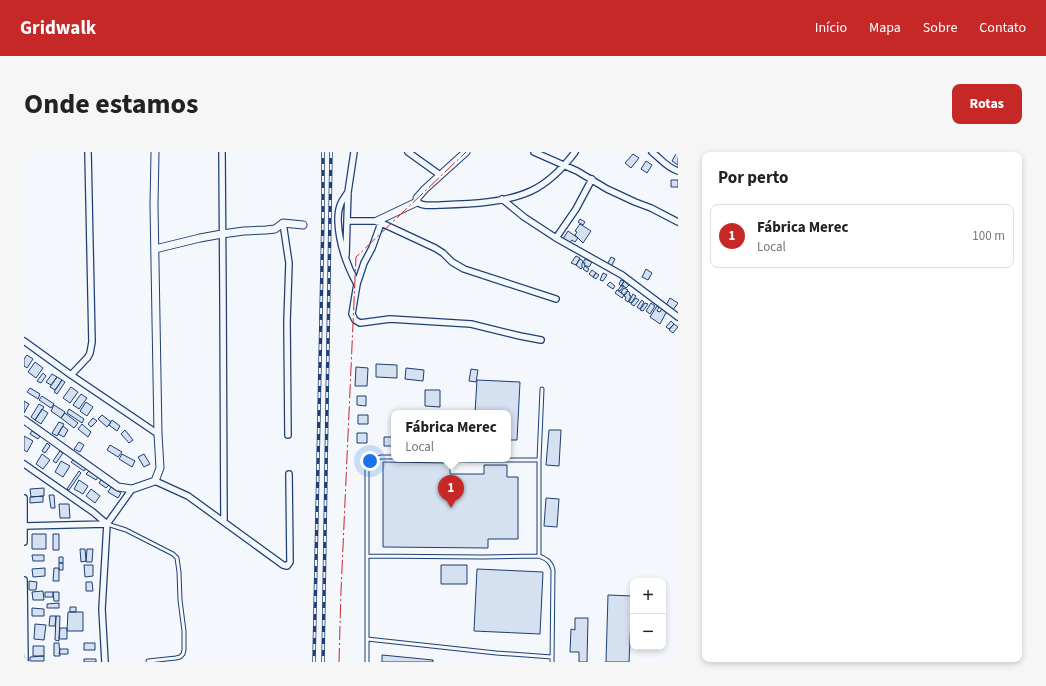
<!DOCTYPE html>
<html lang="pt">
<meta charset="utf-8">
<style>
:root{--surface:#fff;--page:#f6f6f6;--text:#222;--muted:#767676;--line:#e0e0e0;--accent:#c62828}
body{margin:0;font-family:"Source Sans 3",sans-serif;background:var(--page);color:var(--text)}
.controls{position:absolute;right:12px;bottom:12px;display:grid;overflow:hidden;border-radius:8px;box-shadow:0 2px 6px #0003}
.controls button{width:36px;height:36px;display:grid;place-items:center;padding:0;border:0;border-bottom:1px solid var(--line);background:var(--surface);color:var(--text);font:20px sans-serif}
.you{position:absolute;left:346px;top:309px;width:14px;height:14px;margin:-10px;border:3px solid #fff;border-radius:50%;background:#1a73e8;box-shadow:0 0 0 6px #1a73e833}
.badge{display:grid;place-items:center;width:26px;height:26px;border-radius:50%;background:var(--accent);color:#fff;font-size:13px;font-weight:700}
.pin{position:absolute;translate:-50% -33px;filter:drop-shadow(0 1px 2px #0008)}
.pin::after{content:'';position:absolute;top:21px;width:14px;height:12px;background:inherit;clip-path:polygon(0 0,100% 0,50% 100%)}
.popup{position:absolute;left:367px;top:258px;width:120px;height:52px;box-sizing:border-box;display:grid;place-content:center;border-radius:8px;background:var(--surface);filter:drop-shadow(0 1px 3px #0005);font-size:13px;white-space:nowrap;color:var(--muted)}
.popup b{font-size:15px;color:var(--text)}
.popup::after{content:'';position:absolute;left:50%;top:100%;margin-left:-8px;border:8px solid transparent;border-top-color:var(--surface)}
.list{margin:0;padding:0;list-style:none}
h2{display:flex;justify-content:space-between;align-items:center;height:52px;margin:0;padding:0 16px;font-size:17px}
h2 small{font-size:13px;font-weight:400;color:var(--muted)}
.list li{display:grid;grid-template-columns:26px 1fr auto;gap:12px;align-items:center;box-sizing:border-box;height:64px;margin:0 8px 8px;padding:0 8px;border:1px solid var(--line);border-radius:8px}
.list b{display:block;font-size:15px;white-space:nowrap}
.list p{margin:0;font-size:13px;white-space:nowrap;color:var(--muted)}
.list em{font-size:13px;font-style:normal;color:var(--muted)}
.map{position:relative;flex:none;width:654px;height:510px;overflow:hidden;border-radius:8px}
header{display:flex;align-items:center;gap:24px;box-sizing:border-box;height:56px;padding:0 20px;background:var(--accent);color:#fff}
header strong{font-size:19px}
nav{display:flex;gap:22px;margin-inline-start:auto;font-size:14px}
.intro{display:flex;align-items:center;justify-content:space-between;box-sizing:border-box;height:96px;padding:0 24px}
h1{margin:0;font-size:28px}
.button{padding:10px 18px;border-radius:8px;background:var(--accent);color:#fff;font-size:14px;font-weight:700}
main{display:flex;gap:24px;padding:0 24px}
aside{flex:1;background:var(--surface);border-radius:8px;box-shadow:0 2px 6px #0003}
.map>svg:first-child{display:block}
.building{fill:#d5e0f0;stroke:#1d3f73}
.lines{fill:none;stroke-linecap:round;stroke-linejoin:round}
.service-casing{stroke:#1d3f73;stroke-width:5}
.minor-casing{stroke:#1d3f73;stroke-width:8}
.tertiary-casing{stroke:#1d3f73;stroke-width:9}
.service{stroke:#f4f7fb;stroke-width:3}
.minor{stroke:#f4f7fb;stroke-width:5.5}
.tertiary{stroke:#f4f7fb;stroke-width:7}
.rail-casing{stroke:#1d3f73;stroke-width:3.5}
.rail{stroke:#f4f7fb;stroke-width:2;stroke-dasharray:6;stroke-linecap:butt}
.power{stroke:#c62828;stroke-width:1;stroke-dasharray:14 3 2 3;stroke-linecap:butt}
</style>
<header>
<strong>Gridwalk</strong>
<nav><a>Início</a><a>Mapa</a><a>Sobre</a><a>Contato</a></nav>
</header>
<div class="intro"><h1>Onde estamos</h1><a class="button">Rotas</a></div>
<main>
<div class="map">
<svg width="654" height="510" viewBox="0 0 654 510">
<rect width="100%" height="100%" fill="#f4f7fb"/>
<path class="building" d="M609 2 615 6 607 16 601 11Z
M652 2 654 3V13L648 9Z
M622 9 628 13 623 21 617 17Z
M647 28H654V35H647Z
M556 67 561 70 559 73 554 70Z
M556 72 567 79 559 91 551 83 553 80 551 79Z
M544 79 554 86 551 90 548 88 545 92 539 87Z
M552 104 556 106 552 113 547 111Z
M587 105 591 107 587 115 583 113Z
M556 107 559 109 558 112V116L557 117 552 113Z
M561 107 568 110 565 115 560 113 561 111H559Z
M561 114 565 117 563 120 559 117Z
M622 117 628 121 624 128 618 125Z
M568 118 572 121 569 125 565 122Z
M572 121 575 123 572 127 569 125Z
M579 121 583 123 579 129 576 128Z
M597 128 600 129 597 134 595 132Z
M600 129 605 133 602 136 598 133Z
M586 130 591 134 589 137 583 133Z
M597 134H600L596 139 594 138Z
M600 136 604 138 600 143 597 140Z
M593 138 600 143 598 146 591 141Z
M604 139 606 141 605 143 607 144 604 150 601 148 602 145 600 144Z
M609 142 612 144 607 151 605 150Z
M612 146 615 148 610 154 607 152Z
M646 146 654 151 649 158 642 153Z
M618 148 620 150 616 157 613 155Z
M621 151 624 152 619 159 616 158Z
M627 151 631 154 626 162 622 159Z
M633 154 635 155 633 159 636 160 638 156 643 159 636 172 626 165Z
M647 169 650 172 645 177 642 175Z
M650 172 654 175 649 181 645 178Z
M3 203 9 207 3 216 0 214V207Z
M11 210 19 216 12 226 4 220Z
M352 212 373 213V226L352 225Z
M332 215 344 216 343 234H331Z
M382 216 400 218 399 229 381 227Z
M447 217 454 218 452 230 445 229Z
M19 221 22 224 17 231 13 229Z
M28 222 33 225 27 233 22 230Z
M33 225 38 228 31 238 26 235Z
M38 228 41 230 33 242 30 240Z
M453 228 496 230 493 288H484V261H451Z
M47 235 54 240 46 251 39 246Z
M6 236 16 242 14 247 3 240Z
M401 238H416V255L401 254Z
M57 242 63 246 55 257 49 253Z
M18 244 30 252 27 256 15 248Z
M333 244H342V254L333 253Z
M0 249 5 252 0 261Z
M62 250 69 255 63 264 56 259Z
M15 252 20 255 11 268 7 265Z
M30 253 41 260 37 266 27 259Z
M18 257 24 261 17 272 11 268Z
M45 257 60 267 58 271 43 261Z
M41 261 54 271 50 276 37 266Z
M78 263 87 270 83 275 74 267Z
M334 263H344V272H334Z
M69 266 73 269 67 275 64 272Z
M88 268 96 274 93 279 85 273Z
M35 270 40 272 33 284 28 281Z
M58 272 67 280 64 285 54 277Z
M39 274 44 278 40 285 34 282Z
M101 278 109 288 105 291 97 282Z
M525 278H537L535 314 522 313Z
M8 279 16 284 14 287 6 282Z
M333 281H343V291H333Z
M0 284 9 289 3 300 0 298Z
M360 285H370V294H360Z
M55 290 60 293 56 300 50 297Z
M23 291 26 294 21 301 18 299Z
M86 293 98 300 94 305 83 298Z
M36 299 39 301 32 311 29 309Z
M18 302 26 308 19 317 12 312Z
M98 302 111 309 108 315 95 307Z
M120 302 126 312 120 315 114 305Z
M49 308 62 316 60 319 47 310Z
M37 309 46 314 39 325 31 320Z
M359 310 426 311V322H460V313H483V325H494V387H464V396L359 395Z
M55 319 57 321 45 338 43 337Z
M65 319 74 325 72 328 62 322Z
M55 328 64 334 59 342 50 337Z
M77 328 85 333 82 336 75 331Z
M87 335 97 341 94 346 84 340Z
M20 336V344L7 345 6 337Z
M67 337 76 344 71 351 62 344Z
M25 343H30L31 356H27Z
M19 344V350L6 351V345Z
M522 346 535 347 533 375 520 374Z
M35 352H45L46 366H36Z
M8 382H22V397H8Z
M29 382H35V398H29Z
M56 397H61L62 409 57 410Z
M63 397H69L68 410H62Z
M8 403H20V409H9Z
M35 405H39V411H35Z
M35 411H39V418H35Z
M60 413H69V424L61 425Z
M417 413H443V432H417Z
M21 416V424L9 425 8 417Z
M30 416H35V429H29Z
M453 417 519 420 516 482 450 479Z
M5 429 13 430 12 438H5Z
M62 430H68L69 439H62Z
M19 439 20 448H9L8 440Z
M21 440H29V445H21Z
M29 440H35V449H30Z
M584 443 608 444 605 510H582Z
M35 451V456H23V452Z
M46 455H52V460H46Z
M8 456 20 457V464H8Z
M44 460H59V479H43Z
M26 464H32L31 474H25Z
M32 464H36L35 489 31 488Z
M551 466H564L563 510H555V500H546L547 477 551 478Z
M11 472 22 473 20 488 10 487Z
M36 476H43V487H35Z
M30 491H35L36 504H30Z
M60 491H71V498H60Z
M9 494H20V504H9Z
M36 497H44V502H35Z
M358 503 409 508V510H358Z
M20 504V509H6V505Z
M60 507H72V510H60Z"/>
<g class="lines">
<defs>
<path id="service" d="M419 307 444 308H515
M83 372 102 378 149 402 153 406 155 420 156 448 160 479V498L159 502 156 505 152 506 124 509
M343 404 460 405 515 404C523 407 527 410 529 418L528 510
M515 404V308L518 237
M343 487 472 501 528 505
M343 510V318L347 308 357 305H370"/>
<path id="minor" d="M198 0 199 144 200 370
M330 0 324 40 323 69H353L411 96 419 101 428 110 440 117 532 147
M384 0 416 23
M510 0 553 19 583 37 611 50 627 56 654 70
M628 0C637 7 643 16 654 19
M324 40C321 45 317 49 316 54 314 59 314 64 314 69 315 92 322 112 333 132
M478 47 500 65 532 86 598 123 654 165
M393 50C399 55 409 53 416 53 445 52 481 51 507 39 526 30 539 16 551 0
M259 71 265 111 263 170 264 283
M357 71 348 96 340 111 333 132 328 162 331 168 336 171 366 167 447 172 496 184 517 188
M532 86 552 57 568 27
M322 103 323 69
M0 189 47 223 134 282
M47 223 64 205 66 201 68 190 64 0
M0 312 69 360 83 372 78 457 81 510
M131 329 164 344 259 413 263 414 266 410 265 322
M0 346V390
M0 374 83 372 108 337
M0 428 1 510"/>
<path id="tertiary" d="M353 69 393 50V46L401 37 442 0
M131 97 176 86 198 82 220 79 242 78 251 77 259 71 279 73
M0 268 94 335 108 337 131 329 136 316 134 282 130 53 131 0"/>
</defs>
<use href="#service" class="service-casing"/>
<use href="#minor" class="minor-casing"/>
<use href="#tertiary" class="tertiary-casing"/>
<use href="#service" class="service"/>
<use href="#minor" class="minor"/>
<use href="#tertiary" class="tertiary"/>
<defs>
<path id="rail" d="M290 510 299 63V0
M299 510 307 0"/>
</defs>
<use href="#rail" class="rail-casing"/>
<use href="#rail" class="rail"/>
<path class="power" d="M315 510 317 439 332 105 442 0"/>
</g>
</svg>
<div class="controls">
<button>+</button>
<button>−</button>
</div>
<div class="you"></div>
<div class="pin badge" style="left:427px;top:356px">1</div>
<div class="popup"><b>Fábrica Merec</b>Local</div>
</div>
<aside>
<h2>Por perto<small></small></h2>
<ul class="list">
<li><span class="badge">1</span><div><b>Fábrica Merec</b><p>Local</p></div><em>100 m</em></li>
</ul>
</aside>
</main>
